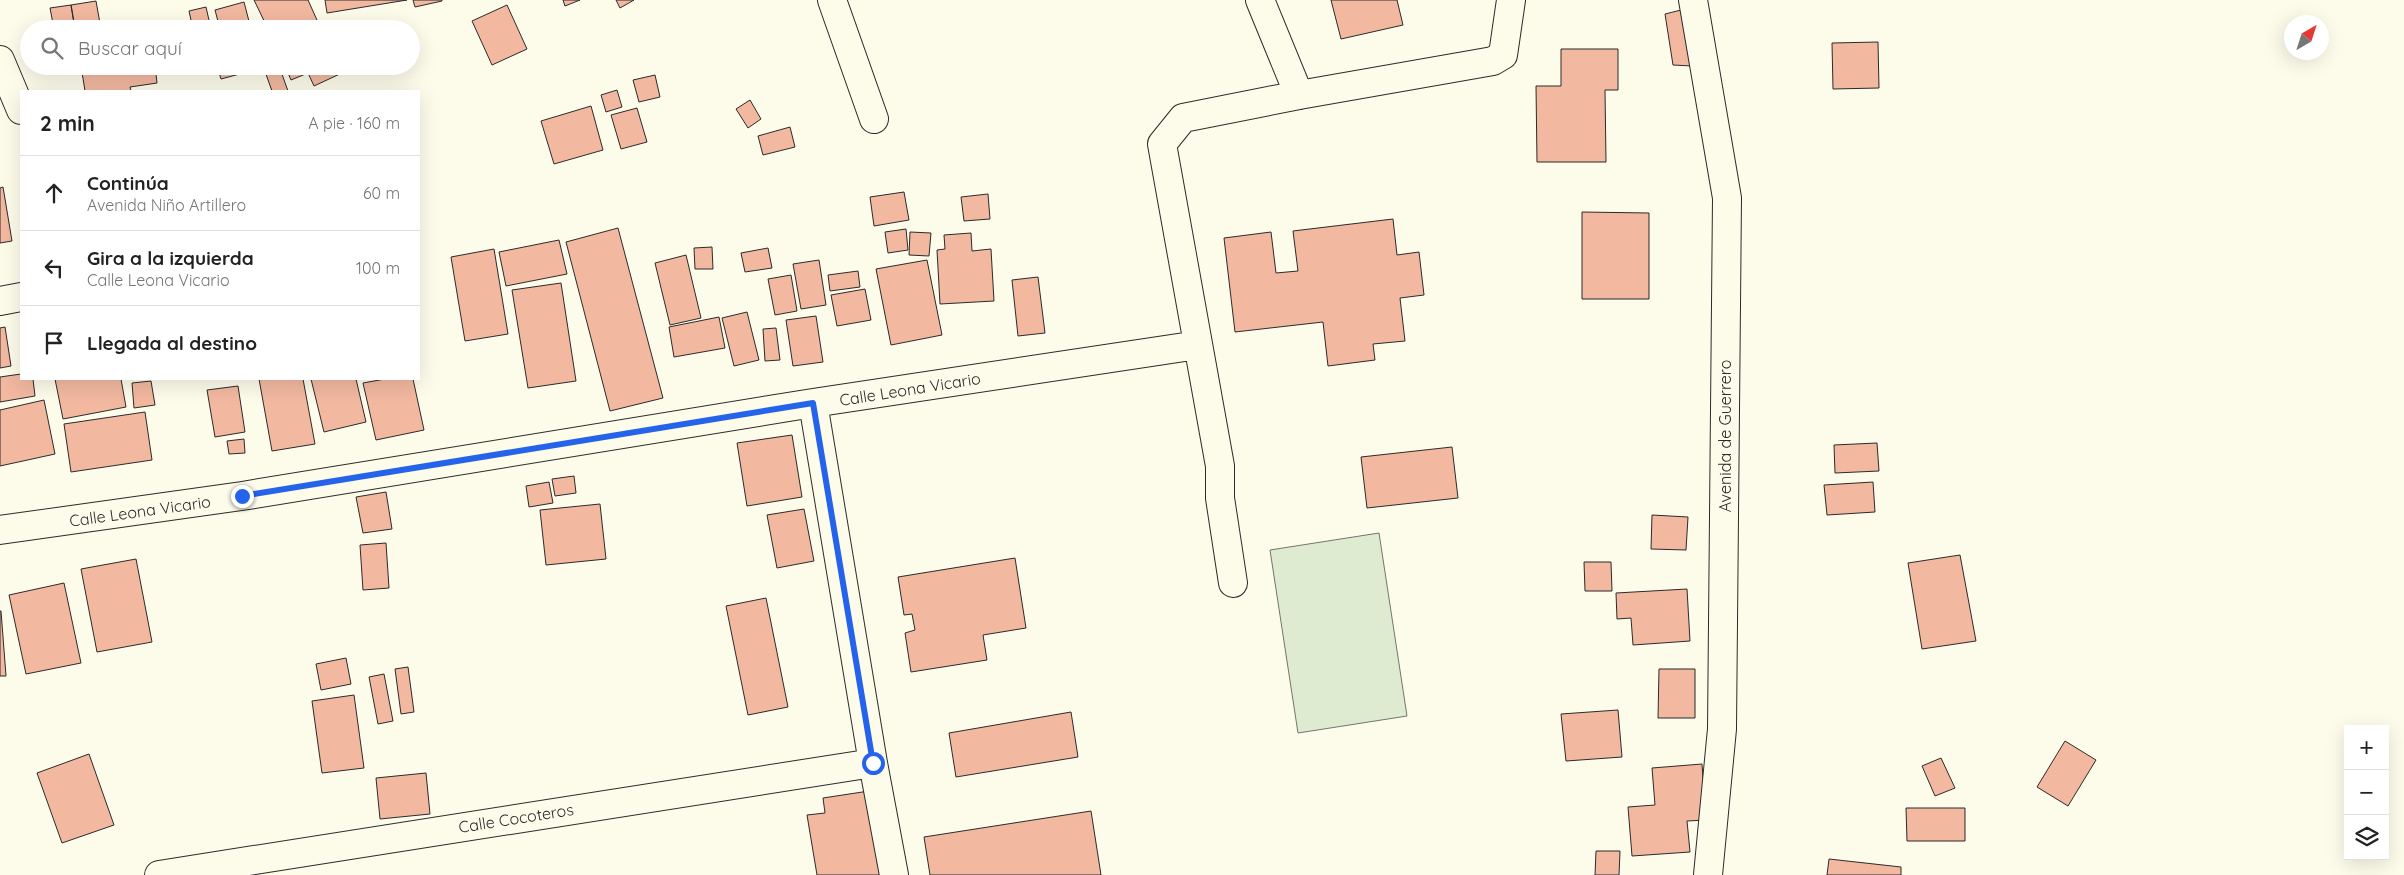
<!DOCTYPE html>
<html lang="es">
<meta charset="utf-8">
<style>
:root{--surface:#fff;--page:#f6f6f6;--text:#222;--muted:#767676;--line:#e0e0e0}
body{margin:0;font-family:Quicksand,sans-serif;background:var(--page);color:var(--text)}
.controls{position:absolute;right:15px;bottom:15px;display:grid;overflow:hidden;border-radius:0px;box-shadow:0 5px 20px #0002}
.controls button{width:45px;height:45px;display:grid;place-items:center;padding:0;border:0;border-bottom:1px solid var(--line);background:var(--surface);color:var(--text);font:25px sans-serif}
.compass{position:absolute;left:2284px;top:15px;width:45px;height:45px;border-radius:50%;background:var(--surface);box-shadow:0 5px 20px #0002;rotate:39deg}
.stop{position:absolute;width:15px;height:15px;margin:-11px;border:4px solid #2563eb;border-radius:50%;background:#fff}
.stop.end{background:#2563eb;border-color:#fff;box-shadow:0 1px 5px #0008}
.list{margin:0;padding:0;list-style:none}
h2{display:flex;justify-content:space-between;align-items:center;height:65px;margin:0;padding:0 20px;font-size:21px}
h2 small{font-size:16px;font-weight:400;color:var(--muted)}
.list li{display:grid;grid-template-columns:32px 1fr auto;gap:15px;align-items:center;box-sizing:border-box;height:75px;padding:0 20px;border-top:1px solid var(--line)}
.list b{display:block;font-size:19px;white-space:nowrap}
.list p{margin:0;font-size:16px;white-space:nowrap;color:var(--muted)}
.list em{font-size:16px;font-style:normal;color:var(--muted)}
.icon{flex:none;width:28px;height:28px;fill:none;stroke:currentColor;stroke-width:2;stroke-linecap:round;stroke-linejoin:round}
.map{position:relative;flex:none;width:2404px;height:875px;overflow:hidden}
.search{position:absolute;background:var(--surface);box-shadow:0 5px 20px #0002;left:20px;top:20px;width:400px;height:55px;display:flex;align-items:center;gap:12px;box-sizing:border-box;padding:0 18px;border-radius:28px;color:var(--muted);font-size:19px}
.panel{position:absolute;background:var(--surface);box-shadow:0 5px 20px #0002;left:20px;top:90px;width:400px;height:290px;border-radius:0px}
.map>svg:first-child{display:block}
.green{fill:#deebd1;stroke:#74746e}
.building{fill:#f2b8a0;stroke:#2b2b2b}
.lines{fill:none;stroke-linecap:round;stroke-linejoin:round}
.minor-casing{stroke:#2b2b2b;stroke-width:30}
.minor{stroke:#fdfbea;stroke-width:28}
.route{stroke:#2563eb;stroke-width:6}
.labels{text-anchor:middle;dominant-baseline:central;stroke-width:4;stroke-linejoin:round;paint-order:stroke}
.street-label{font-size:16px;fill:#2b2b2b;stroke:#fdfbea}
</style>
<div class="map">
<svg width="2404" height="875" viewBox="0 0 2404 875">
<rect width="100%" height="100%" fill="#fdfbea"/>
<path class="green" d="M1379 533 1407 716 1298 733 1270 550Z"/>
<path class="building" d="M254 0H308L321 29H268Z
M325 0H407L327 13Z
M413 0H442V1L415 7Z
M563 0H580L565 6Z
M616 0H634L620 8Z
M1331 0H1397L1403 25 1341 39Z
M96 1 101 29H75L71 5Z
M244 2 251 29H220L215 10Z
M71 5 75 29H54L50 8Z
M507 5 527 49 492 65 472 21Z
M206 7 211 29H193L189 11Z
M1681 10 1692 66 1673 65 1665 14Z
M1878 42 1879 88 1833 89 1832 43Z
M1561 49H1618V90H1605L1606 162H1537L1536 86H1561Z
M81 66H155L157 83 130 87 131 91H85Z
M217 66H261L262 68 221 79Z
M263 66H279L288 91H272Z
M285 66H339L342 73 314 86 308 73 291 80Z
M655 75 660 97 639 102 633 80Z
M617 90 622 107 606 112 601 95Z
M750 100 761 119 748 128 736 109Z
M591 106 603 150 554 164 541 121Z
M637 108 647 142 621 149 611 115Z
M790 127 795 147 763 155 758 136Z
M3 187 12 241 0 243V188Z
M904 192 909 220 874 226 870 197Z
M988 194 990 219 964 221 961 197Z
M1582 212 1649 213V299H1582Z
M1393 219 1397 255 1419 252 1424 295 1400 298 1405 341 1373 344 1375 360 1328 366 1323 322 1235 332 1224 238 1271 232 1276 273 1298 271 1293 231Z
M618 228 663 398 610 411 566 242Z
M906 229 908 250 888 253 885 232Z
M910 232 931 233 929 256 909 255Z
M971 233 972 251 991 249 994 301 940 304 937 250 945 249 944 235Z
M559 240 567 274 506 286 499 252Z
M712 247 713 269H695L694 248Z
M768 248 772 268 745 272 741 253Z
M494 249 508 334 465 341 451 257Z
M686 255 701 318 670 325 655 263Z
M819 260 826 305 801 309 793 264Z
M927 260 942 335 891 345 876 269Z
M858 271 860 287 830 291 828 275Z
M791 275 797 311 775 315 768 279Z
M1038 277 1045 333 1018 336 1012 280Z
M561 283 576 381 528 388 512 290Z
M865 289 871 320 837 326 831 295Z
M747 312 759 360 734 366 722 318Z
M816 316 823 362 793 366 786 320Z
M719 317 725 348 674 357 669 327Z
M5 327 11 366 0 368V328Z
M776 328 780 360 765 361 763 329Z
M21 374V379H33L35 396 0 402V377Z
M55 379H121L126 407 63 419Z
M259 379H303L315 444 272 451Z
M311 379H356L366 422 324 432Z
M385 379H413L424 430 376 440 363 383Z
M151 381 155 405 134 408 132 383Z
M238 386 245 432 215 437 207 390Z
M44 400 55 454 0 466V410Z
M145 412 152 460 71 472 64 424Z
M792 435 802 497 747 506 737 443Z
M244 439 245 453 229 454 227 441Z
M1877 443 1879 471 1835 473 1834 445Z
M1452 447 1458 498 1367 508 1361 457Z
M574 476 576 493 555 496 552 479Z
M549 482 553 503 529 507 526 486Z
M1873 482 1875 512 1827 515 1824 485Z
M386 492 392 529 363 533 356 497Z
M600 504 606 559 546 565 540 510Z
M804 509 814 561 777 568 767 515Z
M1652 515 1688 517 1686 550 1651 549Z
M386 543 389 588 363 590 360 545Z
M1960 555 1976 641 1922 649 1908 563Z
M1015 558 1026 628 983 635 987 660 911 672 905 633 915 630 912 614 904 615 898 577Z
M136 559 152 642 97 652 81 569Z
M1584 562H1611L1612 591H1585Z
M64 583 81 663 26 674 9 595Z
M1687 589 1690 641 1633 645 1631 618 1617 619 1616 593Z
M766 598 788 707 748 715 726 606Z
M1 611 6 676H0V611Z
M346 658 351 684 321 690 316 664Z
M408 667 414 712 401 714 395 669Z
M1659 669H1695V718H1658Z
M384 674 393 721 378 724 369 677Z
M354 695 364 768 322 773 312 701Z
M1618 710 1622 757 1566 761 1561 714Z
M1071 712 1078 757 956 777 949 733Z
M2065 741 2096 760 2068 806 2037 787Z
M89 754 114 825 62 843 37 773Z
M1941 758 1955 788 1935 796 1922 766Z
M1702 764 1706 820 1687 821 1690 852 1632 856 1628 807 1655 805 1652 768Z
M426 773 430 814 380 819 376 778Z
M869 791 883 875H817L807 815 825 813 823 798Z
M1906 808H1965V841H1907Z
M1091 811 1101 875H930L924 837Z
M1596 851H1620L1619 875H1595Z
M1829 859 1901 867V875H1827Z"/>
<g class="lines">
<defs>
<path id="minor" d="M832 0 874 119
M1260 0 1299 95
M1693 0 1727 198 1722 729 1708 875
M0 60 21 110
M0 301 21 297
M813 403 873 763 894 875
M0 530 242 496 813 403 1198 345
M1233 583 1220 498V466L1162 144 1183 118 1299 95 1493 61 1503 55 1511 0
M159 875 873 763"/>
</defs>
<use href="#minor" class="minor-casing"/>
<use href="#minor" class="minor"/>
</g>
<g class="lines">
<path class="route" d="M242 496 813 403 873 763"/>
</g>
<g class="labels">
<g class="street-label">
<text transform="translate(910 389) rotate(-9)">Calle Leona Vicario</text>
<text transform="translate(1725 436) rotate(-90)">Avenida de Guerrero</text>
<text transform="translate(140 511) rotate(-8)">Calle Leona Vicario</text>
<text transform="translate(516 818) rotate(-9)">Calle Cocoteros</text>
</g>
</g>
</svg>
<div class="controls">
<button>+</button>
<button>−</button>
<button><svg class="icon" aria-label="layers" viewBox="0 0 24 24"><path d="M12 4l9 5-9 5-9-5zM3 14l9 5 9-5"/></svg></button>
</div>
<svg class="compass" viewBox="-18 -18 36 36"><path d="M0-13l5 13h-10z" fill="#e53935"/><path d="M0 13l5-13h-10z" fill="#767676"/></svg>
<div class="stop" style="left:873px;top:763px"></div>
<div class="stop end" style="left:242px;top:496px"></div>
<div class="search"><svg class="icon" aria-label="search" viewBox="0 0 24 24"><circle cx="10" cy="10" r="6"/><path d="M15 15l6 6"/></svg>Buscar aquí</div>
<section class="panel">
<h2>2 min<small>A pie · 160 m</small></h2>
<ul class="list">
<li><svg class="icon" aria-label="ahead" viewBox="0 0 24 24"><path d="M12 20V5M6 11l6-6 6 6"/></svg><div><b>Continúa</b><p>Avenida Niño Artillero</p></div><em>60 m</em></li>
<li><svg class="icon" aria-label="left" viewBox="0 0 24 24"><path d="M17 20v-9H6M10 6l-5 5 5 5"/></svg><div><b>Gira a la izquierda</b><p>Calle Leona Vicario</p></div><em>100 m</em></li>
<li><svg class="icon" aria-label="arrive" viewBox="0 0 24 24"><path d="M6 21V4h12l-3 4 3 4H6"/></svg><div><b>Llegada al destino</b></div></li>
</ul>
</section>
</div>
